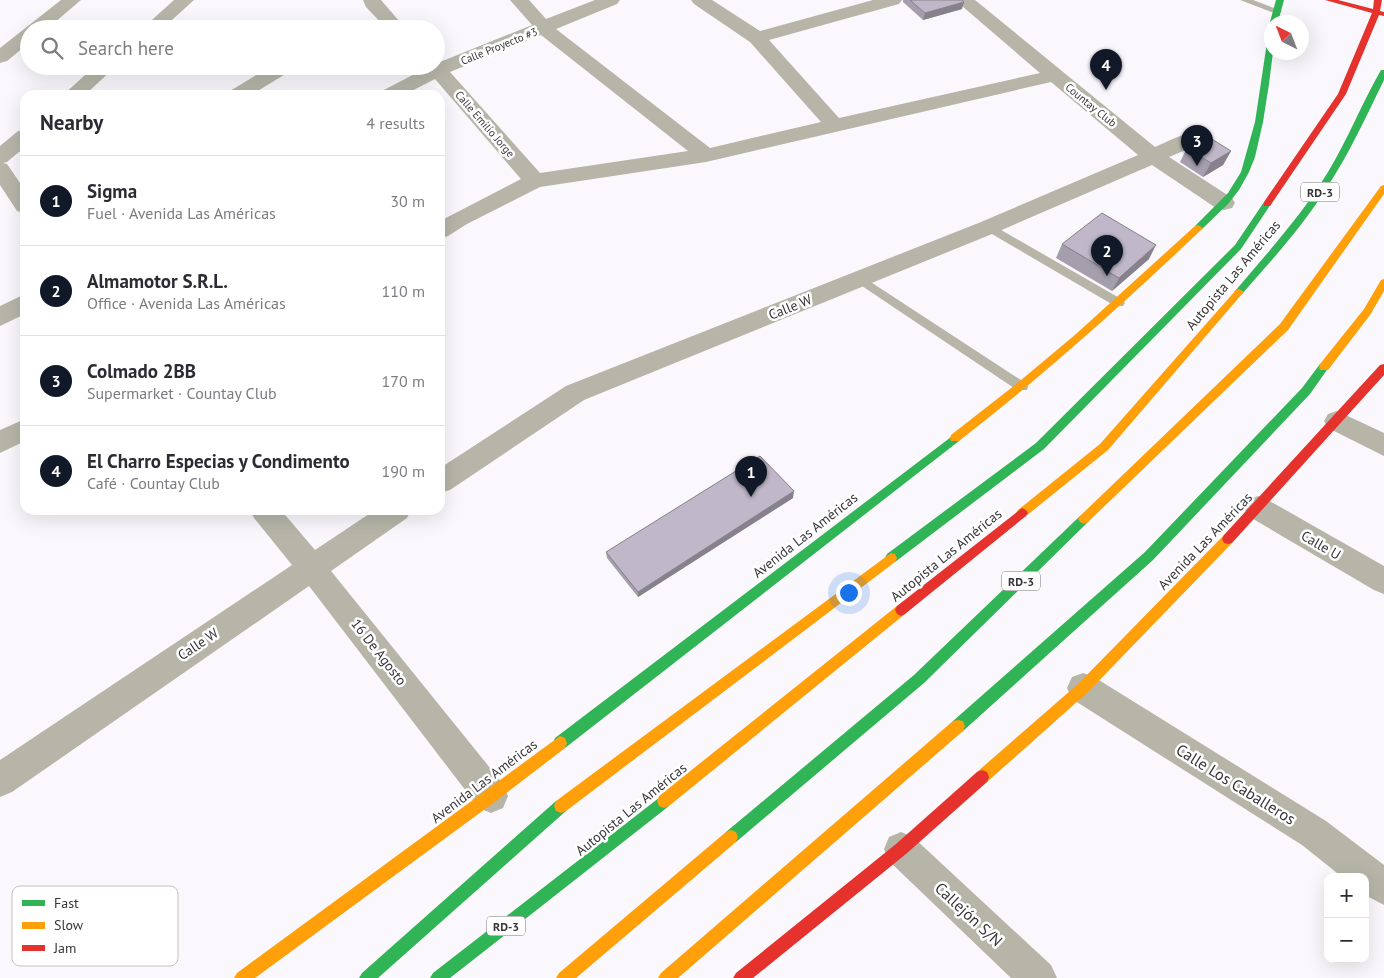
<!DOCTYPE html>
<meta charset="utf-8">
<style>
:root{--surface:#fff;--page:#f7f7f7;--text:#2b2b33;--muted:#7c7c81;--line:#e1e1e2;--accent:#111827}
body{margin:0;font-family:"PT Sans",sans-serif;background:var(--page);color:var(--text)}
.controls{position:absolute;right:15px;bottom:15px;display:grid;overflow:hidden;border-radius:10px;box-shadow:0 5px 20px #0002}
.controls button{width:45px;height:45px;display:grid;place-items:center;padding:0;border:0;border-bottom:1px solid var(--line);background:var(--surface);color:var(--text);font:25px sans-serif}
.compass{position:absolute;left:1264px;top:15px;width:45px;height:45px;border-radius:50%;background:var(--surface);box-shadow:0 5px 20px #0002;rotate:318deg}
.you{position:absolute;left:848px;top:592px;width:18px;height:18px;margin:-12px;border:4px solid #fff;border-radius:50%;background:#1a73e8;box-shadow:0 0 0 8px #1a73e833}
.badge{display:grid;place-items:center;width:32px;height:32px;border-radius:50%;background:var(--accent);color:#fff;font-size:16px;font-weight:700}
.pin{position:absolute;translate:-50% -41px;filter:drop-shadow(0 1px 2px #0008)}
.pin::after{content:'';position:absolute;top:26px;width:18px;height:15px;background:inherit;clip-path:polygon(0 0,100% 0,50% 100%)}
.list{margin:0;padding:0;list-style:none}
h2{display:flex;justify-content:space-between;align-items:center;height:65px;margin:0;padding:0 20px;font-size:21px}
h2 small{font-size:16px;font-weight:400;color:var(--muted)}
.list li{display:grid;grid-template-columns:32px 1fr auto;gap:15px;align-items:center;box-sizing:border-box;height:90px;padding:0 20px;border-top:1px solid var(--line)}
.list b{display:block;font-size:19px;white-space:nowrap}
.list p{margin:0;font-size:16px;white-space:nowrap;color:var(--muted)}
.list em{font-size:16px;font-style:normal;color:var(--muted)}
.icon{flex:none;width:28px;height:28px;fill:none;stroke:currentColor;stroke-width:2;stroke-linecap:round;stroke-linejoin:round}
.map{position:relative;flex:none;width:1384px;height:978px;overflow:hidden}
.search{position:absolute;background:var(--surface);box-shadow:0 5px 20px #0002;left:20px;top:20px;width:425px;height:55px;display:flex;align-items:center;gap:12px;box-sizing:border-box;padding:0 18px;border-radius:28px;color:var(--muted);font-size:19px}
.panel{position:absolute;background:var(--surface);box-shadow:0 5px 20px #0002;left:20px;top:90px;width:425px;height:425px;border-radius:15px}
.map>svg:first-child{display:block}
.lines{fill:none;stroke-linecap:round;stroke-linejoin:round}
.lane{fill:#b6b5a8;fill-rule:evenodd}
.street{fill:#b6b5a8;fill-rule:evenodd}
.fast{fill:#30b455;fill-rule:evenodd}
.slow{fill:#ff9f0a;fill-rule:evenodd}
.jam{fill:#e5322d;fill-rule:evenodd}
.wall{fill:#a59eac}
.shaded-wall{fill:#86818c}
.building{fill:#c0b8c8;stroke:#86818c}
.labels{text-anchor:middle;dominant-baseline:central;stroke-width:5;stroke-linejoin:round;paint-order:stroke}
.far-street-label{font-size:11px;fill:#373539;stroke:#fff}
.shield{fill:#fff;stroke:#737274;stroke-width:1}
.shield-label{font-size:12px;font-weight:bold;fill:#373539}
.street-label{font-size:14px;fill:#373539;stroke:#fff}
.near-street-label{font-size:16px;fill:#373539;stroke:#fff}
.key{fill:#fff;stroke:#c3c2c4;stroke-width:1}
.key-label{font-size:14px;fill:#373539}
</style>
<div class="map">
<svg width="1384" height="978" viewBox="0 0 1384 978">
<rect width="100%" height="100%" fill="#faf8fd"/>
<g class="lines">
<path class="lane" d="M1240 0H1253L1282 11 1280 13H1274Z
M989 223 1123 300 1125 303 1123 306H1115L985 230 983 227 985 224Z
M860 275 1027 384 1028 387 1027 390H1017L856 282 854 279Z"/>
<path class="street" d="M61 0H81L47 29H29V43L7 61 0 63V48Z
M174 0H194L162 29H142Z
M363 0H381L406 29H387L366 7Z
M510 0H529L546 19 595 0H620L617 4 556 29 710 148 821 122 750 42 694 4 691 0H712L760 31 873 0H902L899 4 769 40 839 118 1040 73 955 0H975L1155 147C1170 141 1187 130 1202 133L1205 138 1202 143 1169 157 1232 198 1235 203 1232 208 1224 210 1216 208 1152 165 997 232 584 400 450 490 440 493V468L566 386 981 222 1138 155 1051 82 706 162 540 187 467 224 448 236 440 239V221L521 179 435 79 404 95H379L382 91 426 68 425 66H436V61L440 62 532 25ZM541 35 688 151 540 173 450 72Z
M95 66H116L85 95H63Z
M271 66H294L292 70 251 95H227L230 91Z
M25 130V147L7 162 3 163 7 164 25 190V213L17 211 0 185V146L18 131Z
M25 294V314L0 326V306Z
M1337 411 1384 433V456L1328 428 1324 421 1328 414Z
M25 419V441L0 453V430Z
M1258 496 1268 500 1384 566V594L1374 590 1248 516 1244 508 1248 500Z
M250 510H281L315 550 375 510H411L407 518 331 571 503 784 508 796 503 808 491 813 479 808 309 586 12 792 0 797V760L292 565 254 518Z
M1083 673 1094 677 1326 821 1384 865V905L1365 895V877H1342L1302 845 1072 699 1067 688 1072 677Z
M901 832 913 837 1051 965 1057 978H1011L889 861 884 849 889 837Z"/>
<path class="fast" d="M1276 0H1284L1278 22 1272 24 1270 22Z
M1269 29H1272L1273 52 1269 84 1263 122 1255 157 1249 172 1239 190 1228 204 1201 230H1195V226L1228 193 1241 172 1255 122Z
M1381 70H1384V80C1366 117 1349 154 1326 189 1302 227 1272 260 1242 294H1236L1234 292 1236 290C1268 252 1302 215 1328 172 1348 139 1362 103 1381 70Z
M1267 201 1271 204 1241 249 1044 449 895 562 891 563 887 562 885 558 887 554 1036 443 1235 245 1264 202Z
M1324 363 1329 367 1310 394 1153 560 963 731 958 732 953 731 951 726 953 721 1145 552 1302 388 1320 364Z
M955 434 959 435 960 438 959 441 565 748 560 750 555 748 553 743 555 738Z
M1084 514 1088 516 1090 519 1088 522 924 683 736 842 731 844 726 842 724 837 726 832 914 675 1080 516Z
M664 794 669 796 671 801 669 806 450 978H430L433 973Z
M561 799 566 801 568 806 566 811 378 978H359L362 973 556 801Z"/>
<path class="slow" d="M1384 185V194L1288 330 1088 522 1084 524 1080 522 1078 519 1080 516 1280 324 1381 186Z
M1198 225 1203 228 1201 230C1123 304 1044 375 959 441H951L950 438 951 435 1015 385 1076 334 1195 226Z
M1384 279V291L1370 315 1328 370H1320L1319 367 1320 364 1364 309 1381 280Z
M1239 289 1244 292 1242 294 1108 450 1026 516 1022 518 1018 516 1016 513 1018 510 1100 444 1236 290Z
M1228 534 1232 535 1234 539 1232 543 1088 692 987 782 982 784 977 782 975 777 977 772 1078 684 1224 535Z
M891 553 895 554 897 558 895 562 566 811 561 813 556 811 554 806 556 801Z
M901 604 905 606 907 610 905 614 669 806 664 808 659 806 657 801 659 796 897 606Z
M958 720 963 721 965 726 963 731 678 978H658L661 973 953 721Z
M560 736 565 738 567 743 565 748 496 801 255 978H234L237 973Z
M731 830 736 832 738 837 736 842 576 978H556L559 973 726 832Z"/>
<path class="jam" d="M1325 0H1338L1373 9 1374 0H1382L1380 11 1384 12V16L1379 15 1346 94 1270 206H1264V202L1338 94 1372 13Z
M1384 364V375L1232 543 1228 544 1224 543 1222 539 1224 535 1380 365Z
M1022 508 1026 510 1028 513 1026 516 905 614 901 616 897 614 895 610 897 606Z
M982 770 987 772 989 777 987 782 906 854 753 978H733L736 973 896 844 977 772Z"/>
</g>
<path class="wall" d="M903 0H962V9L923 20 903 2Z
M1187 148 1231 151 1223 165 1203 177 1180 162Z
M1062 244 1149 259 1112 291 1056 258Z
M793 498 638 597 607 558 606 552Z"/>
<path class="shaded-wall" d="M964 2 962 9 923 20 925 13Z
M1231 151 1223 165 1203 177 1211 163Z
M1156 245 1149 259 1112 291 1119 278Z
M794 491 793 498 638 597V592Z"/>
<path class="building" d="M910 0H962L964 2 925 13Z
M1207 136 1231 151 1211 163 1187 148Z
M1102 213 1156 245 1119 278 1062 244Z
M760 456 794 491 638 592 606 552Z"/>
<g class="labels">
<g class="far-street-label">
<text transform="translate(499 46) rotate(-22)">Calle Proyecto #3</text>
<text transform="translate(1091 105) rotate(39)">Countay Club</text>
<text transform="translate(485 124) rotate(49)">Calle Emilio Jorge</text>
</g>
<g class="shield">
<rect x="1301" y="182.5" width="38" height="19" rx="4"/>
<rect x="1002" y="571.5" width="38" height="19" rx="4"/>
<rect x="487" y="916.5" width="38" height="19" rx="4"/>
</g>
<g class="shield-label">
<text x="1320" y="192">RD-3</text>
<text x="1021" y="581">RD-3</text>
<text x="506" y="926">RD-3</text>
</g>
<g class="street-label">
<text transform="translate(1233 275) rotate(-50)">Autopista Las Américas</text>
<text transform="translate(790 307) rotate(-22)">Calle W</text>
<text transform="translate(805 535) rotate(-38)">Avenida Las Américas</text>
<text transform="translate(1205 541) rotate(-46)">Avenida Las Américas</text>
<text transform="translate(1321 545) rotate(30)">Calle U</text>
<text transform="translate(946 555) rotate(-39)">Autopista Las Américas</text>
<text transform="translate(198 644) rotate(-34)">Calle W</text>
<text transform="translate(379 652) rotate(52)">16 De Agosto</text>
<text transform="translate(484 781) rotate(-37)">Avenida Las Américas</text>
<text transform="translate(631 809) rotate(-39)">Autopista Las Américas</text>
</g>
<g class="near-street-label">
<text transform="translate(1236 784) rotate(32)">Calle Los Caballeros</text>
<text transform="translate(969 914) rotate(43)">Callejón S/N</text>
</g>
</g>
<rect x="12" y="886" width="166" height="80" rx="8" class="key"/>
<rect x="22" y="900" width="23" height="6" fill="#30b455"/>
<rect x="22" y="922" width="23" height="7" fill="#ff9f0a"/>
<rect x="22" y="945" width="23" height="6" fill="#e5322d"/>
<g class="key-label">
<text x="54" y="908">Fast</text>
<text x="54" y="930">Slow</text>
<text x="54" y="953">Jam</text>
</g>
</svg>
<div class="controls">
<button>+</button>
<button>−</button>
</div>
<svg class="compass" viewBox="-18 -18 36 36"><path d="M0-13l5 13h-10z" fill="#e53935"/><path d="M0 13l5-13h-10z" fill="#7c7c81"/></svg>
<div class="you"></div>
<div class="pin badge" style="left:751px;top:497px">1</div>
<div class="pin badge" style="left:1107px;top:276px">2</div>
<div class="pin badge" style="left:1197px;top:166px">3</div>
<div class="pin badge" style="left:1106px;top:90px">4</div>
<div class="search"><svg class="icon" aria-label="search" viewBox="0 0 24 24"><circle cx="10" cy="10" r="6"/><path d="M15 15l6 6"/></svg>Search here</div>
<section class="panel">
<h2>Nearby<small>4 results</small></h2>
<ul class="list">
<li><span class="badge">1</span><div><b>Sigma</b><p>Fuel · Avenida Las Américas</p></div><em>30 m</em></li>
<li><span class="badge">2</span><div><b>Almamotor S.R.L.</b><p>Office · Avenida Las Américas</p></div><em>110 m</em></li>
<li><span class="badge">3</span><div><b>Colmado 2BB</b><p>Supermarket · Countay Club</p></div><em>170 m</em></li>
<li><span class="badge">4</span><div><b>El Charro Especias y Condimento</b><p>Café · Countay Club</p></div><em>190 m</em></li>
</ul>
</section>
</div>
